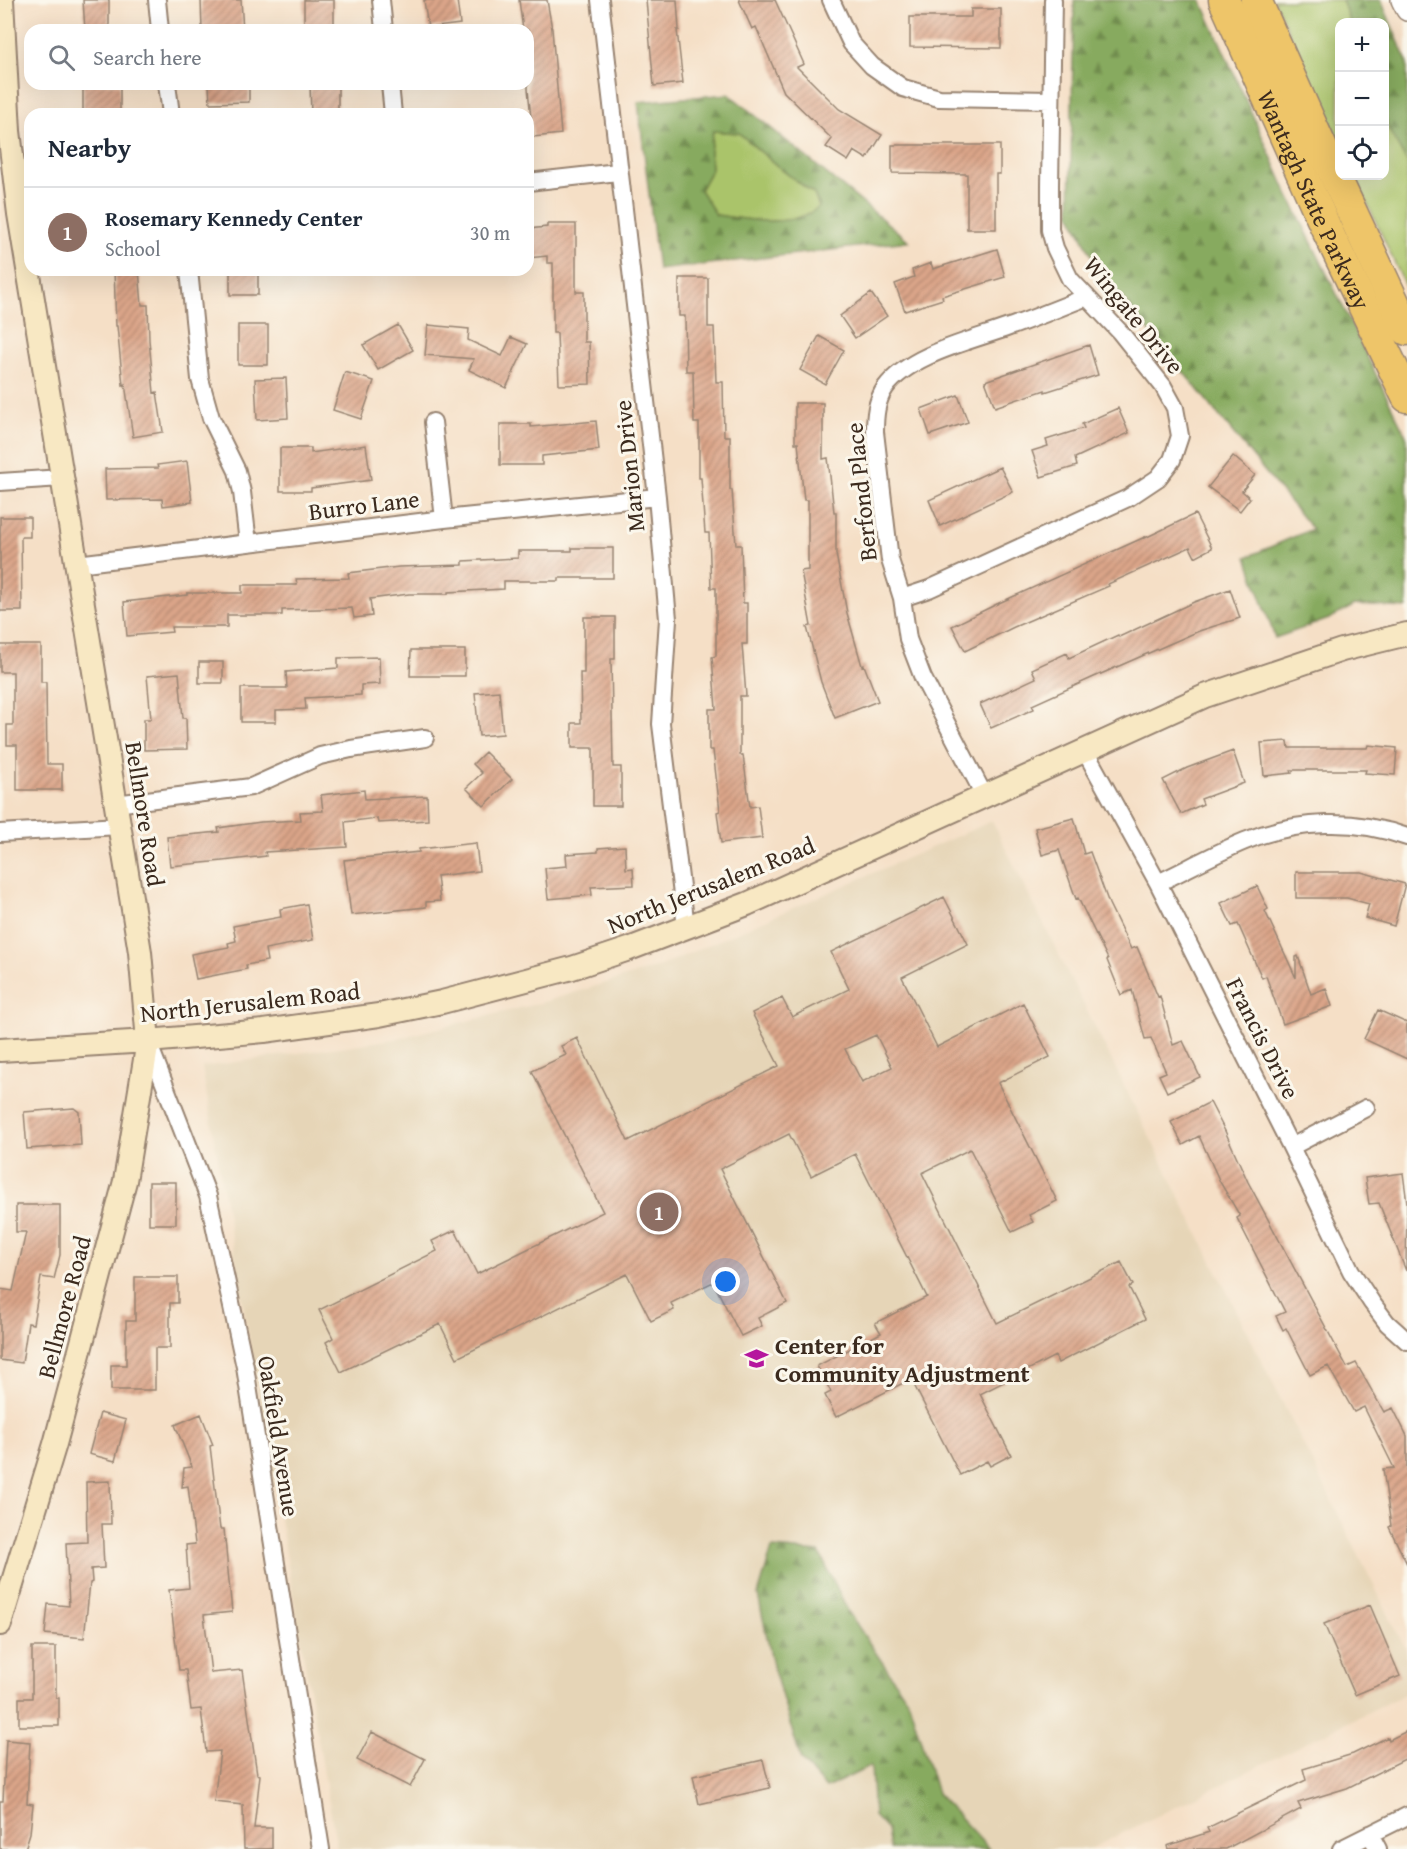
<!DOCTYPE html>
<meta charset="utf-8">
<style>
:root{--surface:#fff;--page:#f6f6f7;--text:#1f2937;--muted:#747a83;--line:#e0e1e3;--accent:#b5179e}
body{margin:0;font-family:"Gentium Book Plus",serif;background:var(--page);color:var(--text)}
.controls{position:absolute;right:18px;top:18px;display:grid;overflow:hidden;border-radius:12px;box-shadow:0 6px 24px #0002}
.controls button{width:54px;height:54px;display:grid;place-items:center;padding:0;border:0;border-bottom:2px solid var(--line);background:var(--surface);color:var(--text);font:30px sans-serif}
.you{position:absolute;left:726px;top:1282px;width:21px;height:21px;margin:-15px;border:4px solid #fff;border-radius:50%;background:#1a73e8;box-shadow:0 0 0 9px #1a73e833}
.badge{display:grid;place-items:center;width:39px;height:39px;border-radius:50%;background:var(--accent);color:#fff;font-size:20px;font-weight:700}
.pin{position:absolute;translate:-50% -50%;border:3px solid #fff;box-shadow:0 2px 6px #0006}
.list{margin:0;padding:0;list-style:none}
h2{display:flex;justify-content:space-between;align-items:center;height:78px;margin:0;padding:0 24px;font-size:26px}
h2 small{font-size:20px;font-weight:400;color:var(--muted)}
.list li{display:grid;grid-template-columns:39px 1fr auto;gap:18px;align-items:center;box-sizing:border-box;height:90px;padding:0 24px;border-top:2px solid var(--line)}
.list b{display:block;font-size:22px;white-space:nowrap}
.list p{margin:0;font-size:20px;white-space:nowrap;color:var(--muted)}
.list em{font-size:20px;font-style:normal;color:var(--muted)}
.icon{flex:none;width:33px;height:33px;fill:none;stroke:currentColor;stroke-width:2;stroke-linecap:round;stroke-linejoin:round}
.map{position:relative;flex:none;width:1407px;height:1849px;overflow:hidden}
.search{position:absolute;background:var(--surface);box-shadow:0 6px 24px #0002;left:24px;top:24px;width:510px;height:66px;display:flex;align-items:center;gap:15px;box-sizing:border-box;padding:0 21px;border-radius:18px;color:var(--muted);font-size:22px}
.panel{position:absolute;background:var(--surface);box-shadow:0 6px 24px #0002;left:24px;top:108px;width:510px;height:168px;border-radius:18px}
.map>svg:first-child{display:block}
.built{fill:#e6d5b7}
.grass{fill:#aac46a;stroke:#727744;stroke-width:1.5}
.forest{fill:url(#forest-firs);stroke:#616a3e;stroke-width:1.5;fill-rule:evenodd}
.building{fill:url(#building-hatch);fill-rule:evenodd}
.lines{fill:none;stroke-linecap:round;stroke-linejoin:round}
.minor-casing{stroke:#988472;stroke-width:20}
.tertiary-casing{stroke:#988472;stroke-width:24}
.secondary-casing{stroke:#988472;stroke-width:26}
.motorway-casing{stroke:#988472;stroke-width:33}
.minor{stroke:#fff;stroke-width:16}
.tertiary{stroke:#fff;stroke-width:21}
.secondary{stroke:#f8e8c3;stroke-width:22}
.motorway{stroke:#eec569;stroke-width:30}
.labels{text-anchor:middle;dominant-baseline:central;stroke-width:6;stroke-linejoin:round;paint-order:stroke}
.street-label{font-size:24px;fill:#3b2a1e;stroke:#fbf7ec}
.poi-label{font-size:24px;font-weight:bold;fill:#3b2a1e;stroke:#fbf7ec;text-anchor:start}
</style>
<div class="map">
<svg width="1407" height="1849" viewBox="0 0 1407 1849">
<defs>
<pattern id="forest-firs" width="22" height="20" patternUnits="userSpaceOnUse" patternTransform="scale(1.5)"><rect width="22" height="20" fill="#87aa5e"/><path d="M5 1l3.5 6h-7zM16 11l3.5 6h-7z" fill="#708b4d"/></pattern>
<pattern id="building-hatch" width="6" height="6" patternUnits="userSpaceOnUse" patternTransform="scale(1.5)"><rect width="6" height="6" fill="#dba589"/><path d="M-1 1l2-2M0 6l6-6M5 7l2-2" fill="none" stroke="#b3876f"/></pattern>
</defs>
<rect width="100%" height="100%" fill="#fbf7ec"/>
<filter id="ink" filterUnits="userSpaceOnUse"><feTurbulence type="fractalNoise" baseFrequency=".0167" numOctaves="2"/><feDisplacementMap in="SourceGraphic" scale="12" xChannelSelector="R" yChannelSelector="G"/><feConvolveMatrix kernelMatrix="1 2 1 2 8 2 1 2 1" color-interpolation-filters="sRGB"/></filter>
<filter id="wash" filterUnits="userSpaceOnUse"><feTurbulence type="fractalNoise" baseFrequency=".008" numOctaves="4" result="noise"/><feDisplacementMap in="SourceGraphic" scale="24" xChannelSelector="R" yChannelSelector="G"/><feGaussianBlur stdDeviation="1.35" result="paint"/><feColorMatrix in="noise" values="0 0 0 0 0 0 0 0 0 0 0 0 0 0 0 0 0 1.4 0 .05"/><feComposite in="paint" operator="in"/></filter>
<g filter="url(#wash)">
<rect width="100%" height="100%" fill="#f5dfc6"/>
<path class="built" d="M992 821 1407 1652V1693L1090 1849H337L202 1067 395 1039 544 1002 658 967Z"/>
<path class="grass" d="M1274 0H1342L1350 22H1340L1339 142Z
M1385 116 1389 130 1407 162V290L1355 176H1384Z
M713 131 739 133 782 170 814 194 820 207C790 229 750 220 716 215L700 190 711 170 710 151Z"/>
<path class="forest" d="M1074 0H1201L1287 192 1407 438V608L1355 605 1329 619 1275 638 1247 557 1312 529 1098 268 1070 213Z
M1342 0H1381L1407 62V162L1389 130 1385 116 1384 22H1350Z
M729 94 909 241 658 270 638 102ZM713 131 739 133 782 170 814 194 819 207C791 229 749 220 716 215L700 190 711 170 710 151Z
M772 1548 819 1552 849 1613 909 1702 937 1793 989 1849H890L887 1830 874 1816 871 1766 826 1788 801 1760 774 1670 758 1595Z"/>
<g id="blocks">
<path class="building" d="M83 0H109V30H85Z
M201 0H241L243 30H202Z
M304 0H334V30H304Z
M424 0H457L460 24 428 28Z
M519 0H547L552 29 561 134 533 137 528 89V30H523Z
M646 0H677L679 30H677L683 83 654 86Z
M739 0H775L804 64 797 67 839 109 882 135 867 159 854 151 848 161 826 147 832 139 784 92 756 27 752 29Z
M971 9H1001V48L910 47V17H971Z
M83 84H120V114H83Z
M209 84H249V102L210 103Z
M310 84H338V114H311Z
M892 145H1000V174H996V229H967V174L892 173Z
M547 224H576V292H584V342H589L590 384 559 385 557 333H553V263H547V256L528 258V229L547 227Z
M997 249 1005 277 942 296 943 299 905 311 895 284 914 277 912 270 931 263 933 269Z
M114 270H139L142 305H148L149 340 154 393 157 392 163 432 133 437 125 384 123 385 117 326H116Z
M230 270H258V295H230Z
M679 278H708V327H714L716 382H723L724 436H730V490H732L736 545H741L743 603H747V644H742L746 696H740V755H743L750 807 758 806 762 838 721 843 717 812 720 811 713 750H709V709H716L712 657 716 656V588H711L709 533H705L701 478H699V423H694L693 371H686L685 316H679Z
M871 293 887 316 855 338 840 316Z
M238 325H268V365H238Z
M398 325 413 350 378 370 363 345Z
M428 325 469 329 468 340 502 356 511 337 527 344 506 388 469 370 474 359 425 355Z
M819 336 844 350 825 384 800 370Z
M1089 345 1098 375 1045 392V390L995 407 985 381Z
M345 372 374 381 361 419 333 410Z
M286 378 288 418 257 420 255 379Z
M958 395 968 422 930 435 921 409Z
M795 403H823V459L828 458 834 512H836V554L847 613 862 666 864 665 878 701 835 718 821 682 807 627 811 626 801 571 808 570V500H804L798 443H795Z
M1118 408 1129 433 1075 458 1077 466 1041 477 1032 451 1048 446 1046 440 1084 428 1082 424Z
M596 421 599 450 542 456V465H500V424H531V427Z
M366 445 371 480 311 488V491H280V448H311V453Z
M1233 456 1255 475 1242 491 1250 498 1240 511 1208 487Z
M187 461 192 502 163 506 162 499 106 500 105 469 158 468 157 465Z
M1000 467 1013 492 940 526 929 500Z
M1195 514 1212 548 1195 557 1190 547 1108 584 1109 586 1014 627 965 651 952 626 999 603 1145 537V538Z
M0 517H30V537H21L22 611H0Z
M572 548H613V578H559V581H504V589L448 592V594H409L370 599 372 616 354 618 352 608 282 610V615H227V627H171L172 632 127 636 124 602 187 595V593H242V585H297L296 579 349 578 348 573 399 567 463 565V561L518 558V551H572Z
M1230 589 1240 618 1199 631 1094 677 1032 705 1034 709 991 728 980 704 1036 678 1032 669 1067 653 1069 658 1118 635 1119 637 1194 602Z
M584 617H615V659H611L613 767H621V806H593V748H572V723H581L580 673H584Z
M0 645H41V682H46L47 764H62V790H17V745H7V725H13V672H0Z
M411 650H465V676H410Z
M379 657 380 684 361 685V695L305 698 306 709 276 710V722H241V688H287L286 672 338 668V658Z
M199 662H223V683H199Z
M179 673 183 718H186L187 749 144 750V719H151L147 676Z
M499 691 503 734 479 736 475 693Z
M1288 741 1289 748H1367L1368 745 1397 748 1395 775 1365 773 1366 770H1291L1292 773 1264 776 1261 743Z
M1233 751 1244 783 1201 799 1203 804 1181 814 1163 780 1187 768Z
M485 752 512 779 484 806 466 788 482 773 473 764Z
M364 790 365 799 427 796 428 820 378 823 377 818 345 822 347 847 265 852 266 856 223 861 170 866 167 837 219 832 218 828 261 822 301 820 300 812 323 811 321 795Z
M1074 818 1084 854 1090 852 1109 904 1131 949 1137 947 1158 997 1160 996 1173 1045 1183 1041 1200 1077 1167 1092 1159 1075 1166 1072 1151 1038 1145 1039 1132 990 1121 995 1107 960 1108 959 1078 898 1076 899 1059 850 1042 855 1035 828Z
M476 843 479 871 437 876 440 901 426 902V907L351 915 344 860 419 852V849Z
M625 846 626 869 633 868 634 885 591 887 592 895 548 899 545 868 567 866 566 854 598 852V848Z
M1296 872H1361L1405 884 1394 926 1365 918 1369 904 1347 898H1296Z
M1257 886 1268 909 1265 911 1296 978V957L1298 956 1311 994 1326 988 1332 1006 1283 1024 1266 976 1262 978 1238 924 1232 926 1221 903Z
M944 897 968 944 902 977 937 1047 1023 1003 1050 1057 998 1083 1057 1201 1029 1215 1033 1222 1012 1232 970 1149 922 1173 997 1323 1121 1262 1133 1285 1129 1287 1145 1319 1058 1363 1055 1356 980 1394 1011 1455 990 1466 987 1461 960 1475 911 1379 836 1417 825 1395 831 1392 817 1366 881 1333 875 1323 927 1297 855 1154 811 1176 789 1134 720 1169 787 1303 758 1318 762 1326 741 1336 713 1282 671 1303 674 1310 651 1321 627 1274 457 1358 440 1324 341 1372 326 1342 333 1338 319 1310 437 1251 432 1241 455 1230 477 1274 603 1212 532 1071 566 1055 561 1046 577 1038 628 1141 779 1066 752 1013 782 998 792 1017 849 989 831 952ZM876 1035 892 1067 862 1082 845 1049Z
M307 904 313 940 265 949 267 961 246 965 247 969 196 979 191 954 229 947 228 943 236 941 233 926 281 917 280 909Z
M1378 1010 1407 1023V1059L1364 1039Z
M1210 1102 1225 1131 1248 1182 1347 1367 1356 1363 1384 1412 1393 1408 1407 1436V1564L1389 1527 1391 1526 1383 1469 1394 1468 1364 1407 1354 1412 1328 1366 1310 1375 1286 1328 1283 1330 1276 1316 1285 1312 1237 1218 1240 1216 1220 1182 1199 1136 1183 1145 1171 1122Z
M74 1108 79 1112 81 1145 27 1149 24 1112Z
M1403 1173 1407 1203 1406 1271 1379 1203 1369 1204 1365 1178Z
M149 1182H176V1224H149Z
M16 1205H60V1255L54 1279 41 1277 33 1324 28 1323 22 1363 0 1360V1289L13 1291 26 1232H16Z
M135 1277H178V1303H170V1348H155V1390H111V1365H126V1321H135Z
M100 1413 126 1420 115 1461 89 1454Z
M201 1414 213 1445 210 1446 220 1529H224L232 1612 204 1615 211 1673 242 1670 257 1774 260 1775 254 1828H272V1849H244L243 1805 214 1802 220 1751 206 1752 201 1709 191 1710 186 1670H179L169 1590 189 1588 186 1545 195 1544 188 1486 182 1487 184 1468 192 1467 175 1425Z
M110 1481 111 1524H102L104 1568 91 1569 92 1582 90 1583 84 1638 45 1634 48 1604 69 1606 66 1543 87 1542 86 1482Z
M1370 1605 1400 1676 1355 1695 1324 1624Z
M32 1647H56V1698H59V1726H19V1698H32Z
M1407 1731V1758L1347 1788 1298 1803 1301 1809 1226 1849H1168L1167 1846 1209 1832 1207 1828 1306 1780 1303 1769 1353 1754 1388 1737 1389 1740Z
M372 1732 425 1759 410 1787 357 1760Z
M6 1740 30 1742 27 1803 33 1804 30 1833 25 1849H0V1801H3Z
M763 1760 770 1788 699 1804 693 1776Z"/>
</g>
</g>
<g filter="url(#ink)">
<use href="#blocks" fill-opacity="0" stroke="#988472" stroke-width="1.5"/>
<g class="lines">
<defs>
<path id="minor" d="M157 0 160 30
M381 0 384 30
M600 0 657 497 668 619 661 724 686 927
M831 0 851 43 872 66 903 88 939 98 1051 100
M167 84 171 114
M390 84 393 114
M528 182 618 172
M189 270 200 379 211 418 237 471 242 492 248 543
M433 422 444 519
M0 482 62 478
M77 564 444 519 657 497
M902 598 929 589 1128 498 1158 478 1172 460 1180 436 1175 408 1163 386 1120 332 1070 279 1055 248 1050 230V185L1053 0
M1085 751 1158 883 1291 1147 1351 1271 1372 1303 1387 1323 1407 1341
M985 797 923 678 908 639 902 598 890 560 875 432C875 416 876 402 885 388 910 354 971 341 1009 327 1035 318 1061 307 1087 297
M115 804 251 787 320 756 351 749 425 738
M0 833 119 826
M1158 883C1187 869 1216 853 1245 841 1296 820 1355 818 1407 837
M148 1042 208 1196 245 1367 321 1849
M1291 1147 1366 1108
M1370 1834 1378 1849
M1341 1849 1407 1816"/>
<path id="tertiary" d="M1402 0 1407 10"/>
<path id="secondary" d="M0 1050 148 1041 264 1031 379 1015 442 1002 572 968 629 949 747 904 1205 696 1342 650 1407 634
M0 1624 55 1444 125 1181 148 1041 140 952 19 214 9 131 2 0"/>
<g id="motorway">
<path id="s1" d="M1224 0 1326 228 1407 397"/>
<path d="M1256 0 1323 150 1407 330"/>
</g>
</defs>
<use href="#minor" class="minor-casing"/>
<use href="#tertiary" class="tertiary-casing"/>
<use href="#secondary" class="secondary-casing"/>
<use href="#motorway" class="motorway-casing"/>
<use href="#minor" class="minor"/>
<use href="#tertiary" class="tertiary"/>
<use href="#secondary" class="secondary"/>
<use href="#motorway" class="motorway"/>
</g>
</g>
<defs>
<symbol id="school-bare" viewBox="-9 -9 18 18"><path d="M0-5L7-2L0 1L-7-2ZM-4 1L0 2.5L4 1V4Q0 6-4 4Z" fill="#b5179e" stroke="#fbf7ec" stroke-width="2.5" paint-order="stroke"/></symbol>
</defs>
<g fill-rule="evenodd">
<use href="#school-bare" x="740" y="1342" width="33" height="33"/>
</g>
<g class="labels">
<g class="street-label">
<text stroke="none"><textPath href="#s1" startOffset="219">Wantagh State Parkway</textPath></text>
<text transform="translate(1134 315) rotate(51)">Wingate Drive</text>
<text transform="translate(629 466) rotate(-96)">Marion Drive</text>
<text transform="translate(861 492) rotate(-96)">Berfond Place</text>
<text transform="translate(364 505) rotate(-7)">Burro Lane</text>
<text transform="translate(145 814) rotate(81)">Bellmore Road</text>
<text transform="translate(711 885) rotate(-22)">North Jerusalem Road</text>
<text transform="translate(250 1002) rotate(-6)">North Jerusalem Road</text>
<text transform="translate(1263 1038) rotate(63)">Francis Drive</text>
<text transform="translate(64 1307) rotate(-75)">Bellmore Road</text>
<text transform="translate(279 1436) rotate(81)">Oakfield Avenue</text>
</g>
<g class="poi-label">
<text x="775" y="1345">Center for<tspan x="775" dy="28">Community Adjustment</tspan></text>
</g>
</g>
</svg>
<div class="controls">
<button>+</button>
<button>−</button>
<button><svg class="icon" aria-label="locate" viewBox="0 0 24 24"><circle cx="12" cy="12" r="6"/><path d="M12 2v4M12 18v4M2 12h4M18 12h4"/></svg></button>
</div>
<div class="you"></div>
<div class="pin badge" style="left:659px;top:1212px;background:#8d6e63">1</div>
<div class="search"><svg class="icon" aria-label="search" viewBox="0 0 24 24"><circle cx="10" cy="10" r="6"/><path d="M15 15l6 6"/></svg>Search here</div>
<section class="panel">
<h2>Nearby<small></small></h2>
<ul class="list">
<li><span class="badge" style="background:#8d6e63">1</span><div><b>Rosemary Kennedy Center</b><p>School</p></div><em>30 m</em></li>
</ul>
</section>
</div>
